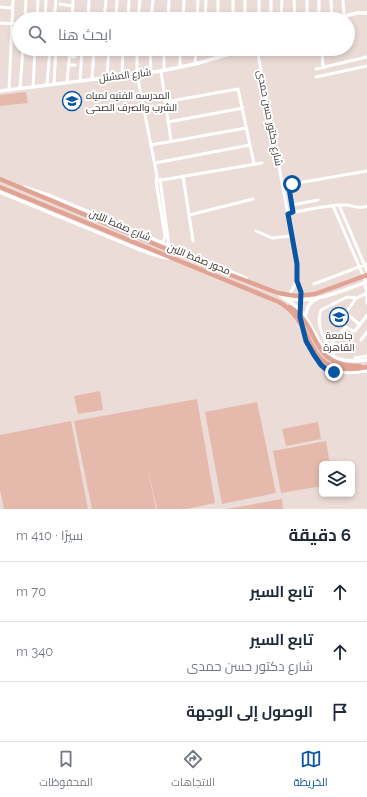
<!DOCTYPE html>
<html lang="ar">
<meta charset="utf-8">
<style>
:root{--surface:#fff;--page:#f2f2f3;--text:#1f2937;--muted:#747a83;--line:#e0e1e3;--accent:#0956a5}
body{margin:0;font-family:Raleway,Cairo,sans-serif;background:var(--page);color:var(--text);direction:rtl}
.controls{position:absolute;right:12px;bottom:12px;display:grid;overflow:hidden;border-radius:6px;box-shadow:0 2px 6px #0003}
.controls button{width:36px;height:36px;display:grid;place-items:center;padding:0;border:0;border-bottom:1px solid var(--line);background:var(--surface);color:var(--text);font:20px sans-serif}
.stop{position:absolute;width:12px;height:12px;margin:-9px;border:3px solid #0956a5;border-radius:50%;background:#fff}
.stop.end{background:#0956a5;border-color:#fff;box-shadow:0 1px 4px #0008}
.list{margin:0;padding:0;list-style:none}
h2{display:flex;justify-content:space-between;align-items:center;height:52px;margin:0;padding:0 16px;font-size:17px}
h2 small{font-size:13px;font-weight:400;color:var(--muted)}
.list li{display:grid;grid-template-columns:26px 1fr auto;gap:12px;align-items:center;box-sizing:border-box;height:60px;padding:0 16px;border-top:1px solid var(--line)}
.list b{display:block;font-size:15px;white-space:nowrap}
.list p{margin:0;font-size:13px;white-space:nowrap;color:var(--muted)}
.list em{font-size:13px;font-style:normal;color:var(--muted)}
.icon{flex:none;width:22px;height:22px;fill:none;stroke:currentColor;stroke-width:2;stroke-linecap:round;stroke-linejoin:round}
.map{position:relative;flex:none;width:367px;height:509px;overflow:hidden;direction:ltr}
.search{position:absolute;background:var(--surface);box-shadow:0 2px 6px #0003;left:12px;right:12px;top:12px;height:44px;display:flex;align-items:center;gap:10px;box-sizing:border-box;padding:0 14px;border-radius:22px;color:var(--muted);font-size:15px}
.sheet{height:232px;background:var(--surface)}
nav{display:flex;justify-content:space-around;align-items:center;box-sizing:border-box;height:56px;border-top:1px solid var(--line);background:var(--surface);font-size:11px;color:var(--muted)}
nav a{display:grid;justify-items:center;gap:2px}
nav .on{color:var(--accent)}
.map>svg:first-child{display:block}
.green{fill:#e5baad}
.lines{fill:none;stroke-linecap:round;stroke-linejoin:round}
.minor{stroke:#fff;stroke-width:3}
.tertiary{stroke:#fff;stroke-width:3.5}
.primary{stroke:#e1a494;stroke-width:4.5}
.route{stroke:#0956a5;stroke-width:5}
.labels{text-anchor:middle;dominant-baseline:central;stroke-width:4;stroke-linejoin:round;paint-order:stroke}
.street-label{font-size:10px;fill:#373230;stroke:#fff}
.poi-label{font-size:10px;fill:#373230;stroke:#fff;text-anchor:start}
</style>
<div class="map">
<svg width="367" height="509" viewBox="0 0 367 509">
<rect width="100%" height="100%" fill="#ebdcd7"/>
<path class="green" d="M26 92 28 103 0 106V95Z
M100 391 103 410 78 414 74 396Z
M197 399 215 503 187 509H157L147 466 156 509H92L74 421Z
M257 402 276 493 222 504 205 412Z
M71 421 88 509H4L0 490V435Z
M318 422 321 439 286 446 282 429Z
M326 441 330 464H322V486L281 493 273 451Z
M282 499 283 509H225H226Z"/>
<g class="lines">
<path class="minor" d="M294 0 295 19
M307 0V19
M319 0V19
M331 0 332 19
M343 0 344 16
M60 4 73 6
M0 7 13 8
M25 19 26 0
M37 19 38 0
M45 19 46 0
M54 19 56 0
M72 19 73 0
M88 19 89 0
M104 19 106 0
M116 19 117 0
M128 19 129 0
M138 19 140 0
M151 19 153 0
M168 19 169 0
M183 19 184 0
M197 19 198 0
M205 19 206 0
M218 19V0
M233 19V0
M245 19V0
M259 19V0
M271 19V0
M281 19 282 0
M0 23 19 24
M137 49V74L157 176 156 181 165 236 164 240 161 243
M150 49 151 72
M164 49V70
M180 49V67
M257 49 297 263V281L289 295
M322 49 323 67
M337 49 338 53
M69 57H75
M217 58V49
M195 64 196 49
M69 65H75
M316 69 367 57
M161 71 171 141
M122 76 123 49
M107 77 109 49
M316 77 367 66
M92 79 94 49
M80 81 82 49
M67 82 70 49
M54 84 56 49
M47 85 50 49
M33 87 35 49
M20 88 23 49
M9 90 13 0
M165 102 238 89 254 164
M168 122 243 108
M151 145 246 128
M155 163 250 145
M183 176 193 241
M160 179 169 246
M156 181 262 163
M292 205 318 200
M339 205 367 271
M333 206 366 282
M288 213C305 211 329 204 345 205 354 205 358 210 367 206
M293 213 289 188 292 184 367 171
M189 215 253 199
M256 231 272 238 292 236
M297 281 302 297 299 311
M364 283 367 292
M314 284 367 264
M367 293V303
M356 298 346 313 360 325
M304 334C314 370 332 377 367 371
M361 340 367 332
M329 346 346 327 353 331H355L367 315
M334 353C325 341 315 326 321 310L347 297 357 298 367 293
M355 358 367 356"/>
<path class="tertiary" d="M334 19 357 13H367
M0 91 161 71 195 64 247 49
M24 187 51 196 246 278
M0 192 138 249 158 256 168 258
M277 293C284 299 293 303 299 309 305 315 309 323 313 330 327 357 336 364 367 360
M283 297C311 306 341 291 367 282
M305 318C307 308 308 303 317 299"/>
<path class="primary" d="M0 179 207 266 278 293 296 296 315 294 367 275
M0 187 279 302C320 325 300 380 367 367
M289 307C323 326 306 366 360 366"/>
</g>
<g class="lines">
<path class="route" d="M292 184 289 188 293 212 288 214 297 264V281L301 292 300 317 306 341 314 355 321 365 327 370 334 372"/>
</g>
<defs>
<symbol id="school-ring" viewBox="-11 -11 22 22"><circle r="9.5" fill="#fff" stroke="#0956a5" stroke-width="1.5"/><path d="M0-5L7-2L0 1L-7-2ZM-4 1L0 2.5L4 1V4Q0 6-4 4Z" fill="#0956a5"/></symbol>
<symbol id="university-ring" viewBox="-11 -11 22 22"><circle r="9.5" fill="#fff" stroke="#0956a5" stroke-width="1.5"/><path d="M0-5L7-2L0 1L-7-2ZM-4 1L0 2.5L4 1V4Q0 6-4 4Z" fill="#0956a5"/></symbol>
</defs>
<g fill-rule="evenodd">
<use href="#school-ring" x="61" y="90" width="22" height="22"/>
<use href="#university-ring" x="328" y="306" width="22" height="22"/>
</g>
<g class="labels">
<g class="street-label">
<text transform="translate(125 75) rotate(-7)">شارع المشتل</text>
<text transform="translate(270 118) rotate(79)">شارع دكتور حسن حمدى</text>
<text transform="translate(120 225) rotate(23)">شارع صفط اللبن</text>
<text transform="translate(199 259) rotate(22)">محور صفط اللبن</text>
</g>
<g class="poi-label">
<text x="86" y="95">المدرسه الفنيه لمياه<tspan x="86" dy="12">الشرب والصرف الصحى</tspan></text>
<text x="339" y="335" text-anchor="middle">جامعة<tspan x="339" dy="12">القاهرة</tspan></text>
</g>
</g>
</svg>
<div class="controls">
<button><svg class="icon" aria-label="layers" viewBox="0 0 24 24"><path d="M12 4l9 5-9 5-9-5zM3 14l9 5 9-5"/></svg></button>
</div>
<div class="stop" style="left:292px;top:184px"></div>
<div class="stop end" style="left:334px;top:372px"></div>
<div class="search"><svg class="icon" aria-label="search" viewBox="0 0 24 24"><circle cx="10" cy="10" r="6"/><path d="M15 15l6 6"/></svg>ابحث هنا</div>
</div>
<section class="sheet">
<h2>6 دقيقة<small>سيرًا · 410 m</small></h2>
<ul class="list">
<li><svg class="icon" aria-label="ahead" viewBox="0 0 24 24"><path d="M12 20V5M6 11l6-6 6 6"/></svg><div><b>تابع السير</b></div><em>70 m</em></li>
<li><svg class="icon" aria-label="ahead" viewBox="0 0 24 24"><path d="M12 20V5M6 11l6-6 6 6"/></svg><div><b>تابع السير</b><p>شارع دكتور حسن حمدى</p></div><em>340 m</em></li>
<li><svg class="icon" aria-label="arrive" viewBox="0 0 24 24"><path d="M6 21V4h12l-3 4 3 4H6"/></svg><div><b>الوصول إلى الوجهة</b></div></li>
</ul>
</section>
<nav>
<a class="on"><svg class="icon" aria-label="map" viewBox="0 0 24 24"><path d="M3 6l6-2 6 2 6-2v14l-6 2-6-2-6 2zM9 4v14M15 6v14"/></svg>الخريطة</a>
<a><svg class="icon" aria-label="directions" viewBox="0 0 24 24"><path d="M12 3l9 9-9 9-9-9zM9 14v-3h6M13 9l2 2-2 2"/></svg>الاتجاهات</a>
<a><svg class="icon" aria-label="saved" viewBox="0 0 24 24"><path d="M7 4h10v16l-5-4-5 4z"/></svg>المحفوظات</a>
</nav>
